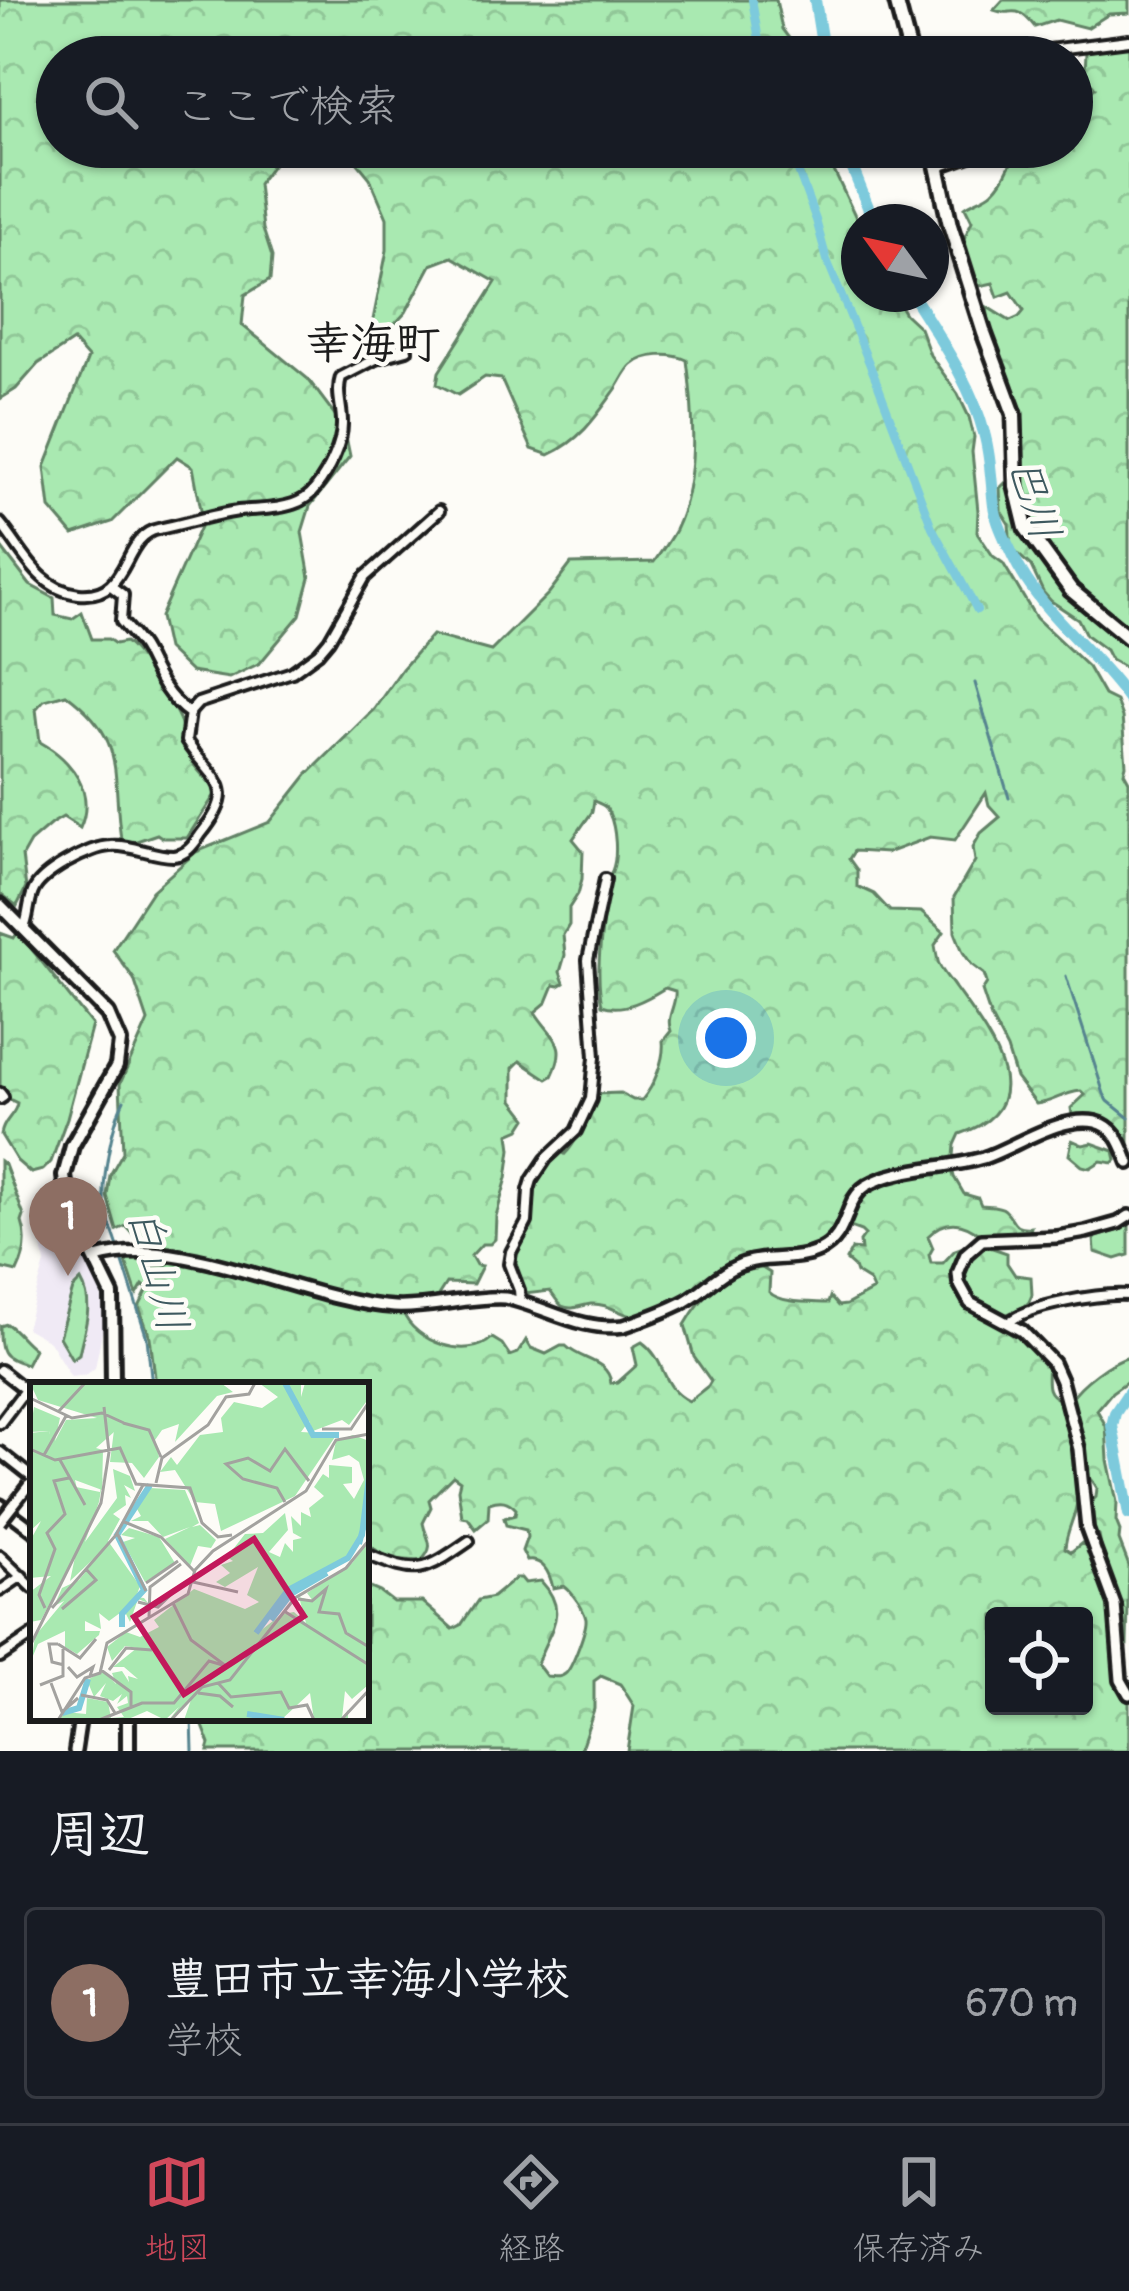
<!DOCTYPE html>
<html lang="ja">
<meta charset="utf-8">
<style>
:root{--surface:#171b24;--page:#20242c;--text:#f1f3f6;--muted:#9ea1a6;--line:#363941;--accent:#d1495b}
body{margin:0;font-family:Pangolin,"Klee One",sans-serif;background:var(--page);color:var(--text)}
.controls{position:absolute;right:36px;bottom:36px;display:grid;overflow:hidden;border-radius:12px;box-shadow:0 3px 9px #0004}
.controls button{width:108px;height:108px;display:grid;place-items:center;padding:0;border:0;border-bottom:3px solid var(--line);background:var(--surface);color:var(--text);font:60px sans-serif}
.compass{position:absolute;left:841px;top:204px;width:108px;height:108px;border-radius:50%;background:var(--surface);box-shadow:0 3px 9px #0004;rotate:303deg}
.you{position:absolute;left:726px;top:1038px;width:42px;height:42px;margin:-30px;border:9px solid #fff;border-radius:50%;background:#1a73e8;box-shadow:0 0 0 18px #1a73e833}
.badge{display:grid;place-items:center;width:78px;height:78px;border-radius:50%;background:var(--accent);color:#fff;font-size:39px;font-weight:700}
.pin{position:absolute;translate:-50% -99px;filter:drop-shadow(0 3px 6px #0008)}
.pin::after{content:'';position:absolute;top:63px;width:42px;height:36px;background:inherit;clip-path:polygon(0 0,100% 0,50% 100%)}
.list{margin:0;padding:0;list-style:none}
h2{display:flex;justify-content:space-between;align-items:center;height:156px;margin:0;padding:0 48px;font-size:51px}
h2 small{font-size:39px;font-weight:400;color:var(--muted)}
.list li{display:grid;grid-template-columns:78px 1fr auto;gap:36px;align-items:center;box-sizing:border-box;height:192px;margin:0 24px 24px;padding:0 24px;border:3px solid var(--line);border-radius:12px}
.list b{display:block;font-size:45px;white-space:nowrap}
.list p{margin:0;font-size:39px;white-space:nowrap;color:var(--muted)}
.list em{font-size:39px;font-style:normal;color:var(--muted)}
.icon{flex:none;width:66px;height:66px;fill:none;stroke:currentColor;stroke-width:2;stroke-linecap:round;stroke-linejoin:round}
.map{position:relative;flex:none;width:1129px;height:1751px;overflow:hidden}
.search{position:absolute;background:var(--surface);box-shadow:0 3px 9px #0004;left:36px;right:36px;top:36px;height:132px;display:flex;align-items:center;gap:30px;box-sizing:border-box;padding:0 42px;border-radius:66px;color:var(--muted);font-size:45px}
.sheet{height:372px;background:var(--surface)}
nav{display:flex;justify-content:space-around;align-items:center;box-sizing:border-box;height:168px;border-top:3px solid var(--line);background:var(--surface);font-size:33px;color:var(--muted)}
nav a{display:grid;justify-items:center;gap:6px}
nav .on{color:var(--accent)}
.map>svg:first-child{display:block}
.built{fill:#f0eaf5}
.forest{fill:url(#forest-crowns);stroke:#628266;stroke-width:3;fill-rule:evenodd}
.green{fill:#a9e9b1;stroke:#628266;stroke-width:3}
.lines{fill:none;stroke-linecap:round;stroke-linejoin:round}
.stream{stroke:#56848f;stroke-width:3}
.canal{stroke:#7dcadc;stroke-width:8}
.river{stroke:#7dcadc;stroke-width:12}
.minor-casing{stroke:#1c1c1c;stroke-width:16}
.tertiary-casing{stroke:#1c1c1c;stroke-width:18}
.secondary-casing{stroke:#1c1c1c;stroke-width:20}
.primary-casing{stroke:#1c1c1c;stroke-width:21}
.minor{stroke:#fdfcf7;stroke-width:8}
.tertiary{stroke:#fdfcf7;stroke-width:9}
.secondary{stroke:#fdfcf7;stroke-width:10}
.primary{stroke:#fdfcf7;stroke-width:12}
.minor-bridge-casing{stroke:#1c1c1c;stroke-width:16;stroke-linecap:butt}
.minor-bridge{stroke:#fdfcf7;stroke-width:8}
.labels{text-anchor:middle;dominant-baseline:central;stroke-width:9;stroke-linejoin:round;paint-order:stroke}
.water-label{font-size:42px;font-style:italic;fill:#3e595f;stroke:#fdfcf7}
.quarter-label{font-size:45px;font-weight:bold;fill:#1c1c1c;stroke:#fdfcf7}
.inset-river{fill:none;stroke:#7dcadc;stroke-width:6}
.inset-road{fill:none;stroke:#a3a29f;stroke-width:3}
.view{fill:#c2185b;fill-opacity:0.15;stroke:#c2185b;stroke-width:6}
.inset-edge{fill:none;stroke:#1c1c1c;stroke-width:6}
</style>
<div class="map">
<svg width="1129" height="1751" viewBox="0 0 1129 1751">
<defs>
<pattern id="forest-crowns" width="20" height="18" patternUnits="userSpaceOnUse" patternTransform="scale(3)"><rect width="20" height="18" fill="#a9e9b1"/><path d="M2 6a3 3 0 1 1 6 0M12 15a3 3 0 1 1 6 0" fill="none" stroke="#91c798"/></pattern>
</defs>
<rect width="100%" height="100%" fill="#fdfcf7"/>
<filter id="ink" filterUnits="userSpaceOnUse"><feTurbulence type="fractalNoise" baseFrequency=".00833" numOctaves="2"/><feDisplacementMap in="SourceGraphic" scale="24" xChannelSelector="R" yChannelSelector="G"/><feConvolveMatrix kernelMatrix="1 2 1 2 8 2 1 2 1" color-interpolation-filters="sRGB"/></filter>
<g filter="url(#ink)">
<path class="built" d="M54 1196 101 1290 104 1322 95 1368 85 1375 71 1377 49 1341 26 1328 45 1263 38 1222 40 1204Z"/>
<path class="forest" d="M0 0H776L782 29 803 57H57V147H293L280 154 258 184 263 229 272 257 270 280 245 295 242 325 308 379 344 427 350 456 310 506 302 532 310 578 300 615 260 663 229 678 191 672 167 649 160 617 203 520 193 467 177 457 112 522 73 535 50 508 45 467 88 358 73 341 38 364 16 389 0 399Z
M1003 0H1129V13L1109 14 1087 28 1056 20 1035 27C1014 1 1014 18 994 10Z
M1129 44V634L1073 587 1026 517 1018 416 991 338 987 307 1010 321 1019 317 1024 311 1011 292 998 297 993 283 975 287 961 245 972 221 965 207C973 201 986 198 993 191 1007 179 1009 161 1021 147H1072V98L1082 99 1095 88 1085 73 1086 52Z
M321 147H827L834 171 859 224V294H893L905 314 920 328 930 355 958 394 969 417 974 437 972 452 978 511 977 532 993 556 1003 563 1036 618 1088 667 1104 695 1116 701 1122 717 1126 765 1124 772 1129 781V1147C1118 1118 1098 1120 1072 1115L1071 1108 1085 1095 1081 1091C1061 1093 1053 1103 1036 1104L1016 1078 1007 1049 991 1018 982 991 987 983 984 974 972 965 963 952 955 932 954 897 975 861 973 847 981 833 1000 817 989 805 986 793 955 840 930 837 887 853 854 851 849 859 857 870V886L874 894 890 911 921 912 944 932 935 945C935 946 938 963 939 964 942 972 950 980 955 988 988 1034 1046 1106 960 1134L955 1145 954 1157 864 1181 854 1187 846 1197 838 1226 820 1244 798 1251 731 1261 697 1288 638 1317C622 1316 609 1303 591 1304 581 1305 573 1311 562 1306 558 1303 553 1295 550 1291L525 1294 515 1276 512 1259 534 1181 547 1161 560 1151 565 1154C580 1139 586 1113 595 1094L620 1093 633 1100H642C654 1086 665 1059 663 1041L671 1031C665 1016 677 1005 675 991L665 988C647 999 623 1013 602 1005 594 966 604 927 605 888 605 873 606 884 612 871 618 857 616 828 609 813 606 805 602 805 594 801L592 812 573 839 583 851 582 879 578 894 569 908V925L563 935 565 955 560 972 564 983 559 986 554 985 547 1002 535 1012C552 1039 569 1041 552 1076L547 1079 520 1061 513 1068V1100L527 1118 520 1129 509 1134 511 1149 507 1178 496 1216 495 1239 490 1244H482L471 1256 476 1265 482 1266 473 1284 446 1283 435 1300 381 1302 143 1245 126 1226 117 1230 107 1196 110 1175 123 1152 120 1084 148 1021 134 979 113 950 152 891 196 852 270 822 307 775 374 709 402 669 432 635 491 651 549 593 571 564 654 562C661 552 669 541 675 530 699 481 694 413 687 360 672 353 646 353 632 365 626 370 621 382 616 389 596 417 581 440 549 455L532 449 501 379 485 377 458 395 437 384 439 372 496 282 452 257 431 265 406 312 379 341 369 340 387 250V218L370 178 352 156Z
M1005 483 1011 488 1016 511 1095 613 1129 645V670L1111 660 1106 650 1086 635 1078 619 1051 601 1043 592 1031 566 1011 548 1009 524 1001 511 1000 488Z
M0 546 30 585 54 598 55 615 72 619 82 612 92 639H108L115 644 125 642C139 652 173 704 180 721 183 731 182 741 186 750 192 766 204 776 215 789L214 796 187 838H163L157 834 128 844 121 839C111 771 128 740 66 694L44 700 36 709 40 742C72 760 96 792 80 828L63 817 51 824 30 842 22 856 26 888 17 906 0 893Z
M18 932 92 1025 67 1118 51 1162 43 1170 31 1173 17 1161 1 1135C3 1119 16 1115 17 1103L7 1098 0 1088V933L14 938Z
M1072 1140 1083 1145 1092 1143 1114 1151 1116 1160 1113 1163 1101 1161 1090 1168 1082 1166 1069 1155Z
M0 1161 5 1165 24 1216 22 1222C28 1239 25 1256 17 1272L0 1268Z
M952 1168 954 1177 964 1194 978 1198 981 1205C988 1206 1000 1205 1005 1210 1016 1220 1011 1229 1031 1227L1029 1234 982 1236C963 1220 946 1218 928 1236L933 1248 929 1255 931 1263H943L955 1250 966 1246C950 1269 947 1297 975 1313 986 1320 1000 1323 1011 1329 1026 1338 1036 1350 1047 1363 1049 1378 1042 1393 1059 1399 1072 1431 1082 1467 1077 1502 1075 1518 1066 1531 1065 1548L1071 1552 1082 1543 1088 1548 1112 1608 1117 1682 1119 1689 1129 1703V1751H627L634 1706 620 1684 601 1676 594 1681V1709L580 1751H208L210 1744 201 1721 203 1718H366V1586L380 1592 393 1602H422L453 1629 461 1625 478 1600 493 1597 516 1578H521L525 1583 541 1581C571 1613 548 1631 537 1664L546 1676C553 1676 559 1679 565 1674 572 1669 587 1628 586 1619 584 1609 572 1592 564 1586L553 1588C550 1574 544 1558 527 1561L522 1551 527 1537 526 1530 506 1525 504 1518 515 1515 516 1509C508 1500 501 1499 489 1503L488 1519 476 1529 468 1518 462 1517 458 1489 460 1481 453 1476 429 1500 431 1507 423 1523C426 1539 437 1545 421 1561L387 1559 366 1542V1385H156L150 1337 139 1307 148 1289 143 1285 137 1295 126 1262 131 1254 148 1267 166 1265 174 1260 348 1304 403 1312C414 1342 468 1361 492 1338L502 1344 510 1356 518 1353 526 1340 531 1348 546 1354 561 1346H566C581 1361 608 1359 611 1383L618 1382 637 1365 633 1347 642 1342C667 1360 660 1387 689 1401L708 1386 711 1381 694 1357 685 1325C702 1295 725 1271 762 1268L770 1273 769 1292C781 1304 811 1302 828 1303L830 1297 838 1306 846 1305 873 1290 869 1281 856 1273 854 1267 846 1260 852 1249 861 1250 860 1242 865 1235 861 1231 850 1227C853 1218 855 1208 861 1200 878 1177 926 1173 952 1168ZM994 1616H1084V1706H994Z
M1129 1224V1255L1116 1259 1095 1252 1094 1238 1123 1229Z
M984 1245 1007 1253V1263L1015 1275 1031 1277 1032 1295 1029 1302 1025 1306 1003 1316C967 1297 941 1279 984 1245Z
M7 1324C18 1332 24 1342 34 1349L26 1364C0 1358 0 1350 0 1326Z
M1129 1356V1380L1112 1392 1097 1410 1106 1426 1108 1460 1117 1502 1116 1521 1120 1531 1119 1540 1129 1566 1127 1644 1122 1641 1120 1607 1100 1558 1102 1552 1099 1536 1094 1533 1089 1504 1096 1497 1097 1488 1092 1480H1086L1083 1445 1070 1400C1081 1383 1109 1362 1129 1356Z"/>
<path class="green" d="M81 1281C95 1305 84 1328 79 1354L72 1359 59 1337 73 1289Z"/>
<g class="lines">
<path class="stream" d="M975 683 1009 798
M1066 976 1104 1094 1108 1101 1129 1118
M119 1250C115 1237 110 1225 106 1213 99 1187 112 1124 124 1100
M122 1259 147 1338 152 1385
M192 1718 193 1751"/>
<path class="canal" d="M752 0 762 57
M789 147 816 220 827 260 878 385 932 527 977 610"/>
<path class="river" d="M815 0 824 57
M844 147 874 222
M912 294C939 338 971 383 984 433 991 457 991 481 994 506 997 524 1006 541 1014 558 1041 614 1094 650 1129 700
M1129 1392 1115 1413 1112 1426 1129 1514"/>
<defs>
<path id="minor" d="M1031 57 1041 51 1129 40
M939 167 973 155 987 147
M0 523C23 550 38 590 79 594 131 599 121 536 158 529 184 524 211 515 238 511 256 509 276 510 293 504 302 501 309 497 315 489 328 473 343 443 342 422 342 406 336 393 341 377L378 358 407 350
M111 586 123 595 121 621C129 631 139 640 145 652 156 675 168 699 190 714
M24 928C29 916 28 904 33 892 40 873 90 847 110 846 131 844 152 856 173 856 187 855 194 844 201 834 241 785 213 782 186 741L190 712 198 703 292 672 318 653 329 640 365 577 439 511
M0 1093 3 1097 0 1099
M520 1301 519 1290 509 1264 511 1252 527 1222 529 1190 532 1180 546 1159 576 1131 591 1099 595 1057 588 960 605 879
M1008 1323C1027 1305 1102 1293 1129 1295
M0 1370 33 1396
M0 1423 25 1390
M0 1452 33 1478
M366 1554C418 1576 423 1573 469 1541
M0 1556 33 1588
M0 1591 22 1576
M0 1657 33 1635"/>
<path id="tertiary" d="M1129 1216 1118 1223 1086 1232 1057 1237 982 1240 966 1254 958 1273 959 1283 970 1303 1022 1331 1053 1363 1061 1381 1079 1449 1087 1529 1115 1605 1121 1680 1129 1694
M96 1258C184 1233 301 1301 394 1307 431 1309 468 1296 505 1298 545 1306 581 1332 624 1326 644 1319 665 1312 684 1302 703 1292 717 1274 737 1266 763 1254 793 1263 819 1251 850 1237 843 1201 866 1186 898 1167 947 1169 983 1158 1016 1147 1059 1115 1096 1122 1117 1127 1122 1146 1129 1163
M0 1505 33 1530
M75 1751 80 1718"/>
<path id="secondary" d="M0 905 108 1014 120 1042 117 1066 72 1146 64 1176 68 1204 112 1295 113 1385
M128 1751V1718"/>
<path id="primary" d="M896 0 911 57
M933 147 950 225 984 333 1014 414 1016 487 1026 528 1071 590 1129 638"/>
</defs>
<use href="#minor" class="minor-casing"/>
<use href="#tertiary" class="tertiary-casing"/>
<use href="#secondary" class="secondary-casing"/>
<use href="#primary" class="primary-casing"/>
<use href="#minor" class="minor"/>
<use href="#tertiary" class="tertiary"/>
<use href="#secondary" class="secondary"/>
<use href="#primary" class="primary"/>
<defs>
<path id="minor-bridge" d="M0 1522 29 1485"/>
</defs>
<use href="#minor-bridge" class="minor-bridge-casing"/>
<use href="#minor-bridge" class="minor-bridge"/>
</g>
</g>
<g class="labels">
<g class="water-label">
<text transform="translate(1034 499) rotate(73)">巴川</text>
<text transform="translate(157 1270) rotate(75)">白山川</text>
</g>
<g class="quarter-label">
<text x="373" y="344">幸海町</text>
</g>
</g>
<g transform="translate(30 1382)">
<rect width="339" height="339" fill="#fdfcf7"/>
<path d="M0 1H191L203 10 187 14 145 60 149 42 132 48 125 58 129 75 114 96 102 81 80 80 84 48 45 46 22 65 19 49 0 50 4 25 30 36 25 59 36 38 67 36 8 18ZM229 1H271V15L275 1H339V16L319 43 312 38 283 49 279 39 271 50 307 52 265 114 191 149 185 122 165 120 145 88 130 90 141 75 147 83 170 53 193 50 191 36 204 20 232 26 248 15ZM323 53 339 59 334 153 309 183 260 208 230 249 252 232 264 230 276 241 269 215 283 219 277 211 322 181 339 159 338 303 322 317 315 309 312 336 318 328V338H284L280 311 251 338H154L161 318 139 338 149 325 135 338 117 329 96 338H29L35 330 56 332 57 316 78 320 81 336 94 335 87 325 98 321 97 314 87 322 92 312 83 319 70 314 76 301 64 315 57 298 74 289 86 302 82 291 92 289 99 300 98 294 108 297 94 285H83L107 266 95 264 82 279 77 265 96 250 110 255 129 245 124 238 164 207 215 227 229 220 217 213 228 185 195 205 186 200 200 191 191 183 203 179 197 175 215 152 233 151 255 131 258 148 239 170 250 175 255 161 263 170V158L272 156 263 151 261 134 271 144V130L281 135 279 126 294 114 284 105 293 92 299 96V83L322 85V101L313 102 324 117 334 98 329 80 319 73 302 78 306 59ZM12 84 18 94 28 87 46 105 70 110 75 85 69 120 55 160 87 116 83 87 100 94 105 109 94 103 101 116 95 113 96 123 83 132 90 137 78 159 110 204 106 215 114 216 118 221 108 217 100 240 94 228 79 239 69 231 71 247 55 239V249H70L69 253 47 272 35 265V249L8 262 2 276 5 254 34 219 24 224 32 206 49 198 73 168 40 199 45 175 11 238 0 240V210L21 194 0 196V159L11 139 0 149V87L10 98ZM120 106 155 108 169 141 162 145 170 143 186 158 181 166 168 164 160 184 135 157 160 145 133 155 118 139H101L111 134 107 127ZM99 146 129 155 145 181 115 200 93 160 105 156 91 153Z" fill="#a9e9b1"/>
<path d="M84 40V50L66 66 73 68 72 108 45 98 51 124 24 162 17 140 27 119 0 88V51L19 49 23 63 44 46Z" fill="#a9e9b1"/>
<path class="inset-river" d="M255 1 283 53H309M329 162 339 124M241 238 261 212 297 191M92 245V232L114 208 87 153 120 103M226 251 258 208 318 176 332 153 339 95M32 331 49 326 58 297M217 332 254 338"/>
<path class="inset-road" d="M0 16 42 36 72 31 94 41M28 30 55 1M93 41 119 48 131 75M292 47H321L339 20M0 67 25 78 90 66 106 102 160 106 172 141 188 155 202 153M14 73 36 34M30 78 55 123M126 101 132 76 178 43 196 15 219 12 225 1M255 120 247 106 213 97 196 82 218 76 240 89 255 67 279 99M92 139 131 155 164 189M87 151 116 209M163 200 208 210M116 201 148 179M268 217 282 219 296 207 289 230 309 232 316 251 339 265M108 220 128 225 151 203M15 226 9 213 25 167 17 151 35 132 24 99 39 96M22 226 86 153 113 103M32 227 66 198 56 187M254 229 339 283M119 235 120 205 151 182M28 262 50 276 66 257M28 262H19L22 280 34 283M0 264 71 121 79 70 74 25M38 285 47 295 63 285 60 294M71 288 101 310V324M79 288 96 266 122 268M21 301 32 330 48 316M189 302 201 315 251 310 259 326 277 323 284 338M10 303 33 294V267M168 311 190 314 203 325M51 313 77 318 85 331M28 338 55 296 70 291 77 261 158 212 165 188 183 169 276 109 306 58 339 52M69 338 112 321H144L179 279 196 284 161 258 143 221M141 338 172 305 200 298 265 216 316 186 339 158M311 338 339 308"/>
<path class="view" d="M224 157 274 234 154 312 104 235Z"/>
<rect width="339" height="339" class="inset-edge"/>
</g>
</svg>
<div class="controls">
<button><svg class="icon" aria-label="locate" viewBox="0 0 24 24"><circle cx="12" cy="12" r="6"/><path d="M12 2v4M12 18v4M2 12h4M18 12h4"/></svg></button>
</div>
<svg class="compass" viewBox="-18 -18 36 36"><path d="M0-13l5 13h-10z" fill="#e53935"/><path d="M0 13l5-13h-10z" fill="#9ea1a6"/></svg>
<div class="you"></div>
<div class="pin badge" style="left:68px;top:1276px;background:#8d6e63">1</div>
<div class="search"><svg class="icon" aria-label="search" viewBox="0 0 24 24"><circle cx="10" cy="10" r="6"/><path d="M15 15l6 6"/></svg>ここで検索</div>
</div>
<section class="sheet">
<h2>周辺<small></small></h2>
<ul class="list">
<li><span class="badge" style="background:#8d6e63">1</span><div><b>豊田市立幸海小学校</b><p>学校</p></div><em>670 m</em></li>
</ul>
</section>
<nav>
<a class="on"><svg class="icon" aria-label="map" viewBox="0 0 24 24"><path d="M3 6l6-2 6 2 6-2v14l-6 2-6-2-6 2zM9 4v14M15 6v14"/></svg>地図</a>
<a><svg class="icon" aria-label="directions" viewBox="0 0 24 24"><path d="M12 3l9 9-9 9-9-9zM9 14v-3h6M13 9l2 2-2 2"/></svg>経路</a>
<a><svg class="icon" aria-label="saved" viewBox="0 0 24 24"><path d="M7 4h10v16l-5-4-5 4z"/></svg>保存済み</a>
</nav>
